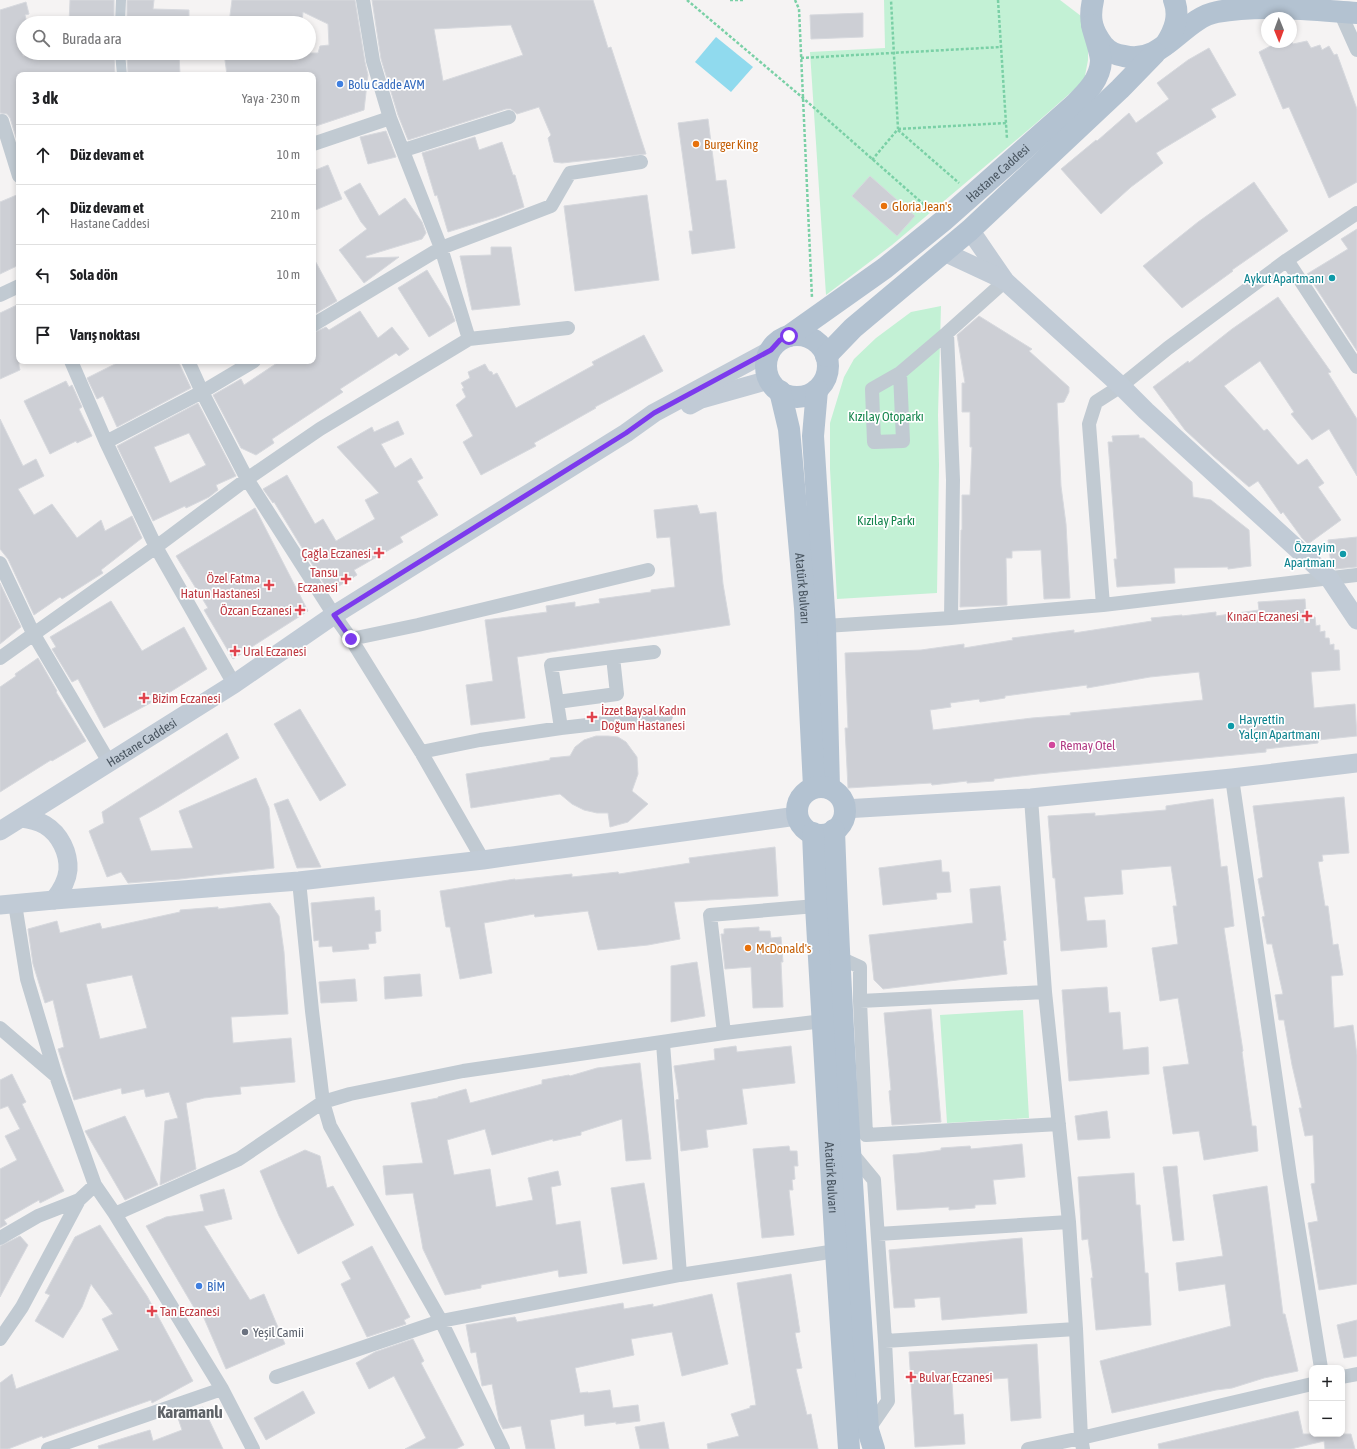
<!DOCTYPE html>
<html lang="tr">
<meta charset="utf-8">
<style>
:root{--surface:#fff;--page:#f2f2f2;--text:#202124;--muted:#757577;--line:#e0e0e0}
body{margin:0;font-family:"Asap Condensed",sans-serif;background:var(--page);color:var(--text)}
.controls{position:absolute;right:12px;bottom:12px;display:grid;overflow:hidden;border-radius:8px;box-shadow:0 2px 6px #0003}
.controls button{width:36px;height:36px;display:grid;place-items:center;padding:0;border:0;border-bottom:1px solid var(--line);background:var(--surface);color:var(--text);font:20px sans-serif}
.compass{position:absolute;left:1261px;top:12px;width:36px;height:36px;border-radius:50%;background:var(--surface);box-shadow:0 2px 6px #0003;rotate:179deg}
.stop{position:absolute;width:12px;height:12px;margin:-9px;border:3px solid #7c3aed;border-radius:50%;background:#fff}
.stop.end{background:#7c3aed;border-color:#fff;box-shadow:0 1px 4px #0008}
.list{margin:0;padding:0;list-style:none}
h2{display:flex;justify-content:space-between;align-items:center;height:52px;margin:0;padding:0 16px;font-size:17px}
h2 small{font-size:13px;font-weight:400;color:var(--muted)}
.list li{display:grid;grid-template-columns:26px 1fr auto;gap:12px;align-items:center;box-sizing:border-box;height:60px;padding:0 16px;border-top:1px solid var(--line)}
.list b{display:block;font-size:15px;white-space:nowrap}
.list p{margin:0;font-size:13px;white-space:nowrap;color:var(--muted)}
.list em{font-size:13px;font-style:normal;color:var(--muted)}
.icon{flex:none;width:22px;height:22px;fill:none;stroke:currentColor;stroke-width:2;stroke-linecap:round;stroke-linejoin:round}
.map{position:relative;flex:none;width:1357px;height:1449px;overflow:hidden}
.search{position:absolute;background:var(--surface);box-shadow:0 2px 6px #0003;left:16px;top:16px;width:300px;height:44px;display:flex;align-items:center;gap:10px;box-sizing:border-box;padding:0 14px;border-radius:22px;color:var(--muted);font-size:15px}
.panel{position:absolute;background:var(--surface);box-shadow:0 2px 6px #0003;left:16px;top:72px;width:300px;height:292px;border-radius:8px}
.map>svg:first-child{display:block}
.green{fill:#c3f1d5}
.water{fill:#90daee}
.building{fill:#cdcfd5;stroke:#d7d9de;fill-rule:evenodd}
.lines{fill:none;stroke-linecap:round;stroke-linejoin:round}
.path{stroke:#7ad0a6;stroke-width:2.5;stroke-dasharray:3 2;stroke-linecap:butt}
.pedestrian{stroke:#c1cad2;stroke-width:10}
.minor{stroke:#c1cad2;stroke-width:14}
.secondary{stroke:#c1cbd6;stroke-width:19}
.primary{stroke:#b3c2d1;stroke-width:22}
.route{stroke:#7c3aed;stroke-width:5}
.shop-dot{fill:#3f7fe0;stroke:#fff;stroke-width:1.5}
.food-dot{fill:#e8710a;stroke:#fff;stroke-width:1.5}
.culture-dot{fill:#0f9aa8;stroke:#fff;stroke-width:1.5}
.health-dot{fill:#e0444e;stroke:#fff;stroke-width:1.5}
.hotel-dot{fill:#d1479c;stroke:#fff;stroke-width:1.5}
.worship-dot{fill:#6b7280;stroke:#fff;stroke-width:1.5}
.labels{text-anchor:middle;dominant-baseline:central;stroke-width:3.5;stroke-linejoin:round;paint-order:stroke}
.shop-label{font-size:13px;fill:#366cbe;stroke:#fff;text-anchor:start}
.food-label{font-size:13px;fill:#c56008;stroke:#fff;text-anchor:start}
.street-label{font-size:13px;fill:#4a5661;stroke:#fff}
.culture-label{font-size:13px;fill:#0d838f;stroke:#fff;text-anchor:end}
.park-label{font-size:13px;fill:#17864f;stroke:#fff}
.health-label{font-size:13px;fill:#be3a42;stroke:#fff;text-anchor:end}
.hotel-label{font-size:13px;fill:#b23c85;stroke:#fff;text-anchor:start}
.worship-label{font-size:13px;fill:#5b616d;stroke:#fff;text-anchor:start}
.district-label{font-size:17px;font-weight:bold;fill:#5f6368;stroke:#fff}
</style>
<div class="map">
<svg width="1357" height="1449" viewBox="0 0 1357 1449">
<rect width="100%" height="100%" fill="#f5f3f3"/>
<path class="green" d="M884 0H1060L1081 16 1088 35V60L1084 81 1034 125 892 245 826 295 810 52 885 48Z
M941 306 938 415 939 465 937 593 837 599 830 469V423L844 377 854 359 876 338 911 312Z
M1023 1010 1029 1118 947 1123 940 1015Z"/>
<path class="water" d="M716 37 753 67 731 92 695 62Z"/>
<path class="building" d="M70 0H114V23H69Z
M127 0H154L153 9 189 10V23H127Z
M232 0H355L365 62 368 75 364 110 313 127V75H227L224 53H318L320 46 329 45 328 24 303 12 302 23H229Z
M372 0H593L608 48 611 47 646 154 562 163 554 162 548 138 551 135 539 107 517 114 511 109H506L408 140 398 115 381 59ZM511 25 523 55 443 81 434 29Z
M26 2 29 14 25 15 27 23H23V56L40 53H114L115 75H19V147L10 118 7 114 0 113V10Z
M863 13V37L811 39 810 15Z
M1307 41 1311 48 1320 45 1322 50 1329 46 1334 55 1337 54 1357 109V182L1329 198 1289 107 1283 109 1259 52 1278 42H1292L1293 44Z
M1209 48 1236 95 1211 109 1216 117 1156 153 1163 163 1131 187 1101 214 1061 169 1096 140 1097 141 1129 113 1136 123 1169 99 1157 83 1188 60Z
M179 54 180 75H128L127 56Z
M708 119 716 181 726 180 735 248 692 254 689 231H693L678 123Z
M386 131 396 157 368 164 360 137Z
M475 137 479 150 502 142 513 175H515L524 207 497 217 448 232 437 195 435 196 422 153Z
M328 165 342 199 313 211V171Z
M870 176 915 216 897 236 852 196Z
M1254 182 1288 231 1232 270 1233 271 1182 308 1143 266 1198 222Z
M360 183 379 216 405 198 422 222 426 233 422 239 366 256V258L399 257 364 283 339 250 367 229 361 222 344 192Z
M19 194V265L0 274V202Z
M647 195 659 280 575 291 564 206Z
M1357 229V351L1307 274 1348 249 1341 239Z
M491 247H511L520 305 472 310 460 256 491 255Z
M313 257 337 301 313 315Z
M427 270 450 308 455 321 429 337 398 288Z
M1278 297 1331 372 1328 373 1357 419V476L1329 429 1312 440 1291 414 1294 412 1260 361 1224 386 1264 431 1267 429 1298 465 1307 459 1324 483 1318 487 1341 520 1308 544 1302 538 1283 512 1281 514 1258 481 1249 487 1213 456 1185 430 1153 387 1188 361 1189 363 1232 329Z
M19 304V366L20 370 0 379V313Z
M360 311 378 338 392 327 409 349 399 356 396 353 340 389 343 392 272 439 274 443 256 455 241 448 213 395 241 379 244 385 280 361H313V333L326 327 329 330Z
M979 316 1032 349 1029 351 1069 387V392L1064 402 1057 403 1061 486 1066 524 1070 598 1044 599 1041 550 1012 551V558H1006L1007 605 960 607 961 530H962V495H970L972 447H970V412H962V383H965L957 335Z
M644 335 663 371 595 407 596 408 534 443 536 446 481 475 463 442 473 436 456 405 466 397 462 389 464 388 461 383 470 378 468 372 485 364 489 371 492 372 493 375 497 373 516 408 594 365 592 362Z
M121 361H178L191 388 117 427 103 396 97 399 87 378Z
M66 381 69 387 72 385 82 407 79 409 92 436 77 443 76 441 50 454 24 401Z
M198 403 236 476 216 485 218 490 209 497 186 508 185 506 153 521 117 446ZM189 433 206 465 170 483 154 447Z
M0 419 23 466 36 459 44 476 18 489 34 515 52 504 77 538 101 520 105 531 132 516 142 538 101 570 103 573 62 599 60 597 34 615 8 559 0 549Z
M398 421 404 434 381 444 395 468 411 458 423 478 417 481 438 515 400 537 403 542 354 570 357 575 329 592 274 502 273 503 263 489 287 475 315 524 323 519 336 541 375 519 365 500 379 493 337 447 372 427 374 432Z
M1139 435V438H1144L1192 482 1193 497 1211 500 1249 530 1251 566 1228 569V567L1174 568 1175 583 1117 587 1114 559H1117L1108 442H1113L1112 436Z
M697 505 700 514 716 512 723 584 730 625 517 657 525 718 471 725 466 685 493 681 485 620 547 612 546 606 575 602V607L600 603 599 599 651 592V590L675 587 670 537 657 538 654 510Z
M255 508 308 611 233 659 204 610 208 608 176 556Z
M1357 537V567L1335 569 1331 565 1328 540Z
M0 583 21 627 0 644Z
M1305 599 1306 613H1311V617H1315L1316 626 1320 625V632L1325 631V638H1329L1330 645 1334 644V650H1339L1340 670 1311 672 1314 708 1355 704 1357 736 1318 740V743L1266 749V752L1038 774 994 779V781L967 783V781L932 785 931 783 848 788 845 728H848L845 653 921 650 964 644V648L1013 640 1012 638 1074 630V633L1152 621 1151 618 1182 615V616L1216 612V616L1259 610 1258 602ZM1199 672 1203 700 1070 713 1071 715 1032 718 933 730 930 710 951 707 950 703 979 699 980 702 1005 698V696L1087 685V688L1150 677Z
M111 601 142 651 184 627 207 669 167 694 104 728 78 679 72 682 52 649 56 647 50 637Z
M38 658 57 691 56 692 86 741 52 761 51 760 0 792V687L16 676 15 674Z
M300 709 346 785 320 801 274 724Z
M227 733 239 758 159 807 139 818 151 851 193 848 179 811 256 778 269 808 274 868 180 879 128 883 121 872 107 877 89 831 104 823 102 812Z
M596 736H608L618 737 626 742 637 757 638 774 632 791 648 804 628 822 610 827 608 813H597L584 810 572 804 560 794 471 808 466 774 550 760V758L570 756 575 747 584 740Z
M1344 797 1349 853 1322 855 1323 861 1318 862 1325 906H1328L1333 945 1338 944 1343 975 1331 976 1334 1028 1353 1025 1357 1055V1284L1319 1290 1308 1223 1318 1221 1311 1184 1315 1183 1313 1135 1305 1136 1299 1108H1302L1292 1065 1284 1020H1279L1275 995 1283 994 1272 944H1267L1262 917 1265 916 1258 879 1263 877 1253 806Z
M288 799 321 867 297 868 274 804Z
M1213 799 1221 867 1227 866 1234 926 1224 928 1243 1051 1242 1052 1252 1126H1256L1258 1151 1204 1160 1199 1131 1173 1134 1163 1067 1189 1064 1178 998 1160 1001 1152 948 1178 944 1173 906H1177L1171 866 1121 870 1123 894 1084 897 1087 921 1105 920 1107 947 1061 951 1055 878H1053L1048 816 1095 813V816L1166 810V806Z
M775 847 778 896 674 902 680 939 648 945 598 950 588 911 535 917 534 914 484 923 492 973 460 979 450 927H446L440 891 515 879V880L572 874V877L618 872 619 874 690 863 689 858Z
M941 860 942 872H949L951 892 936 893 937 899 883 905 879 868Z
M1000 886 1006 940 1003 941 1007 974 883 989 874 980 869 935 973 923 970 889Z
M374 897 375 911 380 910 381 931 375 932 376 943 368 944 369 949 333 952 332 946 319 947V940L314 941 311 903Z
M270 903 279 916 284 952 288 1014 231 1017 233 1043 291 1038 295 1082 240 1087 241 1094 204 1098 186 1103 196 1169 160 1185 165 1121 178 1118 169 1092 146 1097 144 1089 122 1094 121 1088 74 1100 58 1049 64 1047 53 1000 45 1003 33 964 28 929 57 921 60 933 100 923 102 929 180 912V910L218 907V909ZM132 975 147 1028 100 1039 86 984Z
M759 927V931H770L771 938 781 937 783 962H781L783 1007 753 1008 751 967 725 969 721 934H724V929Z
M697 962 705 1016 671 1022V966Z
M420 974 422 996 385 999 384 977Z
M355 979 357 1001 321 1003 319 982Z
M1107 987 1109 1013 1120 1012 1123 1050 1148 1047 1149 1074 1069 1081 1062 990Z
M931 1009 941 1122 892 1125 889 1091 891 1090 884 1013Z
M736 1046 737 1052 791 1046 795 1083 742 1089 747 1124 706 1130 708 1147 681 1151 676 1100 679 1099 674 1066 715 1060 714 1049Z
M640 1063 651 1159 626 1161 622 1119 581 1132V1135L553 1141V1139L492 1155 485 1129 447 1140 454 1175 490 1169 496 1207 533 1200 528 1178 558 1171 561 1185 551 1187 556 1225 580 1221 587 1273 559 1277 558 1270 481 1285V1288L445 1295 423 1249 413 1193 386 1195 383 1166 423 1163 411 1103 438 1098V1097L466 1089 470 1103 542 1084V1080L569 1075 570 1076 597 1068Z
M12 1074 26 1102 22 1104 64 1191 40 1203 39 1200 4 1220 7 1224 0 1228V1169L17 1160 5 1136 20 1129 8 1106 0 1109V1080Z
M1107 1111 1110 1138 1078 1140 1075 1116Z
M125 1116 158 1185 125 1200 85 1131Z
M1022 1144 1025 1177 993 1180 996 1204 975 1205V1208L949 1210V1207L897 1210 893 1155 919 1153 941 1150V1148L970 1146 971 1149Z
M789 1146 790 1151H797L798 1166H794L795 1179 792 1180 793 1190H789L794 1235 762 1238 753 1149Z
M305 1150 320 1156 327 1188 333 1186 354 1225 298 1254 279 1216 260 1171Z
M1177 1166 1184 1240 1173 1241 1163 1167Z
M1134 1173 1136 1205H1140L1145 1273H1148L1151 1325 1096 1330 1091 1278H1093L1088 1239 1082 1240 1078 1177Z
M644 1183 657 1259 623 1264 611 1188Z
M1267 1186 1283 1314H1285L1298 1371 1264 1378 1232 1388 1216 1390 1112 1413 1100 1361 1231 1326 1225 1284 1179 1291 1176 1263 1223 1256 1213 1195Z
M224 1189 232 1219 204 1226 250 1300 264 1294 285 1344 226 1369 200 1309 196 1311 146 1226 166 1217 204 1211 200 1195Z
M100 1225 147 1296 193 1381 152 1403 151 1400 43 1438 42 1436 8 1449H0V1383L12 1374 16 1389 119 1350 102 1319 113 1314 91 1284 82 1307 63 1338 35 1321 50 1295 45 1293 75 1237Z
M20 1236 28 1245 0 1297V1246Z
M1022 1238 1027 1313 942 1320 940 1297 914 1299 915 1307 894 1308 889 1250Z
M372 1246 410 1317 404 1320 406 1324 367 1337 341 1284 351 1279 342 1262Z
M791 1274 800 1332 795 1333 802 1368 796 1369 807 1415 811 1414 818 1449H708L707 1444 739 1436 731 1414 750 1408V1406L756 1405 737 1283Z
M712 1294 728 1364 682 1376 672 1332 631 1339 634 1355 575 1368 580 1393 588 1392V1393L610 1390 613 1408 638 1405 640 1421 616 1424V1422L585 1426 584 1414 550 1420 555 1449H526L521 1426 503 1429 499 1421 492 1384 482 1386 476 1352 471 1353 466 1325 515 1317 517 1322 623 1303 624 1309 653 1304V1307Z
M1357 1320V1356L1344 1358 1337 1325Z
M413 1339 424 1361 421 1363 464 1445 456 1449H405L426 1438 394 1376 369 1389 356 1363 375 1352Z
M1037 1344 1041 1418 1011 1421 1008 1378 952 1382 954 1415 963 1414 965 1444 915 1447 909 1352Z
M303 1391 315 1413 266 1440 254 1418Z
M203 1407 223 1449H99L98 1446 150 1430 153 1441 182 1430 177 1415Z
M1298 1411 1303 1434H1351L1355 1449H1325L1324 1441 1291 1449H1159L1158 1444Z
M664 1422 669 1449H640L635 1427Z"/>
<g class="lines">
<path class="path" d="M687 0 803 98 929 209
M730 0H745
M795 0 799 9 812 298
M998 0 1007 139
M801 58 1001 47
M898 129 1006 123
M898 130 959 183
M872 160 898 129 891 0"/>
<path class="pedestrian" d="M120 23 121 0
M120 53 122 75"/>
<path class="minor" d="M363 0 373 61 390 118 441 248 469 339
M1340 12 1357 50
M0 122 2 121 19 176
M313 144 390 118
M404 150 509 117
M1287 260 1357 367
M0 295 19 286
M313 325 441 248 551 206 570 173 641 162
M71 361 106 442 156 547 234 684
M188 361 202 392 247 479 334 615 351 639 421 752 483 860
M900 373 903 441 874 442 872 389 900 373 947 333
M106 442 202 392 254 361
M0 563 33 633 109 762
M1103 605 1089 424 1096 402 1121 386 1168 348 1287 260 1357 213
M951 618 953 480 947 333 1005 281
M825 626 951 618 1103 605 1357 575
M351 639 418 625 648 570
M613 657 654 652
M0 658 156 547 247 479 320 429 469 339 568 328
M561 728 666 716
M421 752 480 740 561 728 557 702 617 694 613 657 551 665 557 702
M1232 778 1290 1176 1321 1368
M1031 798 1045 992 1069 1222 1076 1329 1081 1438 1083 1449
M299 881 312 1011 323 1102 330 1126 441 1321 503 1449
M15 904 27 979 56 1076
M838 957 860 967V1001L866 1135 1059 1124
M860 1001 1045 992
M0 1028 56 1076 95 1185 115 1214 222 1389 253 1449
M724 1033 710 915 816 906
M663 1043 680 1275
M850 1151 874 1180 885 1341 888 1401 868 1430
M115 1214 239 1159 323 1102 350 1094 463 1071 724 1033 823 1021
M878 1234 1069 1222
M0 1238 38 1216 79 1200 95 1185
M0 1339 22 1307 79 1200
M885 1341 1076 1329
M276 1377 441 1321 680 1275 836 1251
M1342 1377 1357 1374
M48 1449 222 1389
M1028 1449 1081 1438 1312 1384"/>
<g class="secondary">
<path d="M970 230 1005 281 1121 386 1146 411 1329 578 1357 620"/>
<path d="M944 252 1004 280"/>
<path d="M690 405 701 399 769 380"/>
<path d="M844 809 1031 798 1232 778 1357 763"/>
<path d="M22 818C30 819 38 821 45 825 60 834 69 853 68 870 67 881 61 891 54 900"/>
<path id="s1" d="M0 831 234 684 334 615 626 433 654 413 771 350"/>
<path d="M0 905 54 900 299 881 483 860 797 816"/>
</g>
<g class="primary">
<path d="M1093 0C1089 18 1091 30 1103 45 1108 51 1116 55 1124 56 1162 66 1183 18 1217 12 1260 4 1313 10 1357 13"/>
<path d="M1166 44C1175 30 1180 16 1174 0"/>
<circle cx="797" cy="366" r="31"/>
<path id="s2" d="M789 336 885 268 943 221 1074 105C1086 93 1100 80 1101 61 1101 53 1094 34 1092 25"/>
<path d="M826 356 853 328 970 230 1120 89 1155 53"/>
<path d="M817 390 813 436 825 626 829 788"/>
<path id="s3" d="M780 391 789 429 805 608 814 787"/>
<circle cx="821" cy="811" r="24"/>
<path d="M834 830C841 1030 855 1230 868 1430L874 1449"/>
<path id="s4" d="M813 833 816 906 836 1251 849 1449"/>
</g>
</g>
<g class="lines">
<path class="route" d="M351 639 334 615 626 433 654 413 771 350 780 340 789 336"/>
</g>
<g class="shop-dot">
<circle cx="340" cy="84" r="4"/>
<circle cx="199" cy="1286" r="4"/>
</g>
<g class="food-dot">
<circle cx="696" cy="144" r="4"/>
<circle cx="884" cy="206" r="4"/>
<circle cx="748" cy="948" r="4"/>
</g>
<g class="culture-dot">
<circle cx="1332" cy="278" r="4"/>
<circle cx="1343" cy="554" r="4"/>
<circle cx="1231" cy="726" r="4"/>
</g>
<g class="health-dot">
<path d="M377 547h4v4h4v4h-4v4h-4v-4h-4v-4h4z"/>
<path d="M344 573h4v4h4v4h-4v4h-4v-4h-4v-4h4z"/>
<path d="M267 579h4v4h4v4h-4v4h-4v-4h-4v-4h4z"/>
<path d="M298 604h4v4h4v4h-4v4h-4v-4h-4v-4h4z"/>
<path d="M1305 610h4v4h4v4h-4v4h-4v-4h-4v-4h4z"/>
<path d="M233 645h4v4h4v4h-4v4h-4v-4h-4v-4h4z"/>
<path d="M142 692h4v4h4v4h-4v4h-4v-4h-4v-4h4z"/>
<path d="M590 711h4v4h4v4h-4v4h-4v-4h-4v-4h4z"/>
<path d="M150 1305h4v4h4v4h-4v4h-4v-4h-4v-4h4z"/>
<path d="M909 1371h4v4h4v4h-4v4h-4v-4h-4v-4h4z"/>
</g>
<circle class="hotel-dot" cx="1052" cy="745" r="4"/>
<circle class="worship-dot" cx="245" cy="1332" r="4"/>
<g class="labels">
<g class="shop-label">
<text x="348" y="84">Bolu Cadde AVM</text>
<text x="207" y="1286">BİM</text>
</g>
<g class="food-label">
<text x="704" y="144">Burger King</text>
<text x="892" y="206">Gloria Jean's</text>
<text x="756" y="948">McDonald's</text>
</g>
<g class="street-label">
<text stroke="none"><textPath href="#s2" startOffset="265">Hastane Caddesi</textPath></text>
<text stroke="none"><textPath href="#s3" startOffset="199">Atatürk Bulvarı</textPath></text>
<text stroke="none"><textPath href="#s1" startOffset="167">Hastane Caddesi</textPath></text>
<text stroke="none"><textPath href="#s4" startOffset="345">Atatürk Bulvarı</textPath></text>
</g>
<g class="culture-label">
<text x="1324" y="278">Aykut Apartmanı</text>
<text x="1335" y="547">Özzayim<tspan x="1335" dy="15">Apartmanı</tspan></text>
<text x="1239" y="719" text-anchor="start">Hayrettin<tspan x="1239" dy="15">Yalçın Apartmanı</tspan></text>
</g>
<g class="park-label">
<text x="886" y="416">Kızılay Otoparkı</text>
<text x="886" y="520">Kızılay Parkı</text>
</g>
<g class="health-label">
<text x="371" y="553">Çağla Eczanesi</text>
<text x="338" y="572">Tansu<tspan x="338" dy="15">Eczanesi</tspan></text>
<text x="260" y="578">Özel Fatma<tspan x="260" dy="15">Hatun Hastanesi</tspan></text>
<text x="292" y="610">Özcan Eczanesi</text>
<text x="1299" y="616">Kınacı Eczanesi</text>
<text x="243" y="651" text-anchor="start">Ural Eczanesi</text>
<text x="152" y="698" text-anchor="start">Bizim Eczanesi</text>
<text x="601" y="710" text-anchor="start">İzzet Baysal Kadın<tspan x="601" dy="15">Doğum Hastanesi</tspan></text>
<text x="160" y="1311" text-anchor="start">Tan Eczanesi</text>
<text x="919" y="1377" text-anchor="start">Bulvar Eczanesi</text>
</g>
<g class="hotel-label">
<text x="1060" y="745">Remay Otel</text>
</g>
<g class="worship-label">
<text x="253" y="1332">Yeşil Camii</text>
</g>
<g class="district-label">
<text x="190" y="1412">Karamanlı</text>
</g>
</g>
</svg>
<div class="controls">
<button>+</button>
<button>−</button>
</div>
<svg class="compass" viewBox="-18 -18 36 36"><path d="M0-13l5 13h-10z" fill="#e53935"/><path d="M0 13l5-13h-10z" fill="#757577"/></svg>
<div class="stop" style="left:789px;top:336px"></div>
<div class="stop end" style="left:351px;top:639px"></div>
<div class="search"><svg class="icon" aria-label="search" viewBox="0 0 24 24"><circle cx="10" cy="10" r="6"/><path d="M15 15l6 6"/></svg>Burada ara</div>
<section class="panel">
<h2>3 dk<small>Yaya · 230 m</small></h2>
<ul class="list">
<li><svg class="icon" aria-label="ahead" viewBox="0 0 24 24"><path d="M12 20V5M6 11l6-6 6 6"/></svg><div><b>Düz devam et</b></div><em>10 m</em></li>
<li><svg class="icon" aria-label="ahead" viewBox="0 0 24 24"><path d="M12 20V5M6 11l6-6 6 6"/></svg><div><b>Düz devam et</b><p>Hastane Caddesi</p></div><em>210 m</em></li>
<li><svg class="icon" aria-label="left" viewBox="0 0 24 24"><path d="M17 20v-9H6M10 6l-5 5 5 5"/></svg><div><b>Sola dön</b></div><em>10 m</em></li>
<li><svg class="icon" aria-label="arrive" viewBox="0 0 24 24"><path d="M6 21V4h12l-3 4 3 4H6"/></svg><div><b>Varış noktası</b></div></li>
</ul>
</section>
</div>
